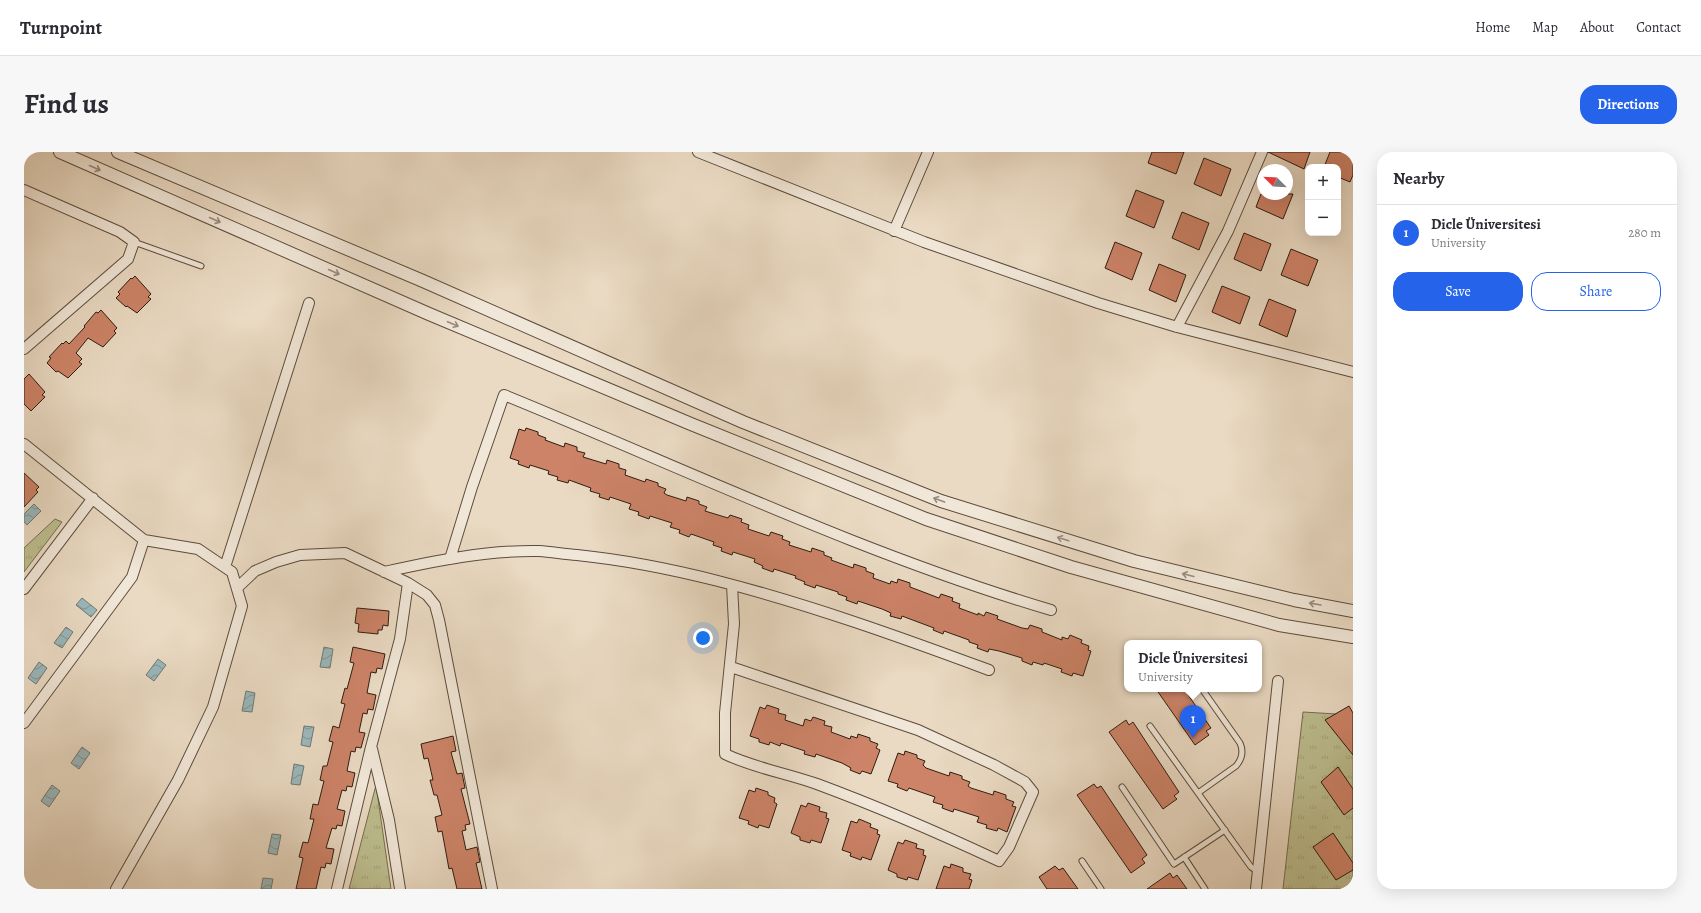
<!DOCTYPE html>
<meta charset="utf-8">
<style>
:root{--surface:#fff;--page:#f7f7f7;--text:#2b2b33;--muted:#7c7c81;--line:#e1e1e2;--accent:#2563eb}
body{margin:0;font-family:Alegreya,serif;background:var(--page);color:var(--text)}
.controls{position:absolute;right:12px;top:12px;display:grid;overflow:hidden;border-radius:8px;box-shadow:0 4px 16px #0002}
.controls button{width:36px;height:36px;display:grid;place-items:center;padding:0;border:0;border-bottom:1px solid var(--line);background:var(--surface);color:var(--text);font:20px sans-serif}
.compass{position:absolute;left:1233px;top:12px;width:36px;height:36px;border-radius:50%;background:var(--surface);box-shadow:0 4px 16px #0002;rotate:294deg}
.you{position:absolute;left:679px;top:486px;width:14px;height:14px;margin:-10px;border:3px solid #fff;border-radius:50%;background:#1a73e8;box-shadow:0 0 0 6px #1a73e833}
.badge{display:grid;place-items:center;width:26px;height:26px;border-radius:50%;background:var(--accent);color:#fff;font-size:13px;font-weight:700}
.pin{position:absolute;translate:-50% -33px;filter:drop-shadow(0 1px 2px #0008)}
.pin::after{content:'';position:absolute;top:21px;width:14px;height:12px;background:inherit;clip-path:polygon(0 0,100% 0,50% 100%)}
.popup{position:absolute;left:1100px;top:488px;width:138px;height:52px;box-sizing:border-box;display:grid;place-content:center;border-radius:8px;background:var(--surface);filter:drop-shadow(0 1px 3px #0005);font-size:13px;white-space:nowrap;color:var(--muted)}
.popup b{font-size:15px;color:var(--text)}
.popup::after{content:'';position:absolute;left:50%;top:100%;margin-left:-8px;border:8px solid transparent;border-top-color:var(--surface)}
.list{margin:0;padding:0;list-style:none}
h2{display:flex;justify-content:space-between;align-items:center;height:52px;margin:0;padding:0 16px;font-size:17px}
h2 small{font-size:13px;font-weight:400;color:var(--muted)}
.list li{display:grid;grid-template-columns:26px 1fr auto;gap:12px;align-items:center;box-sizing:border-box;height:56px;padding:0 16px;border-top:1px solid var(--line)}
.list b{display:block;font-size:15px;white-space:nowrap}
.list p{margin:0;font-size:13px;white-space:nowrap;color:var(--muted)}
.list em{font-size:13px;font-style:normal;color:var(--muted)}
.actions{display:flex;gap:8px;padding:12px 16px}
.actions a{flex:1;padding:9px 0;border:1px solid var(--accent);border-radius:16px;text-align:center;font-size:14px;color:var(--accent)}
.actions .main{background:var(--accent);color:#fff}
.map{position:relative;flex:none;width:1329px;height:737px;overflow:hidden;border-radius:16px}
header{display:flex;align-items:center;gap:24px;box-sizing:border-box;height:56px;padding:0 20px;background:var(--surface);border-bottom:1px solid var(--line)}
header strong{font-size:19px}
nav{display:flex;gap:22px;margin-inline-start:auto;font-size:14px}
.intro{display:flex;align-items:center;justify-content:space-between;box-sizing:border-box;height:96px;padding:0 24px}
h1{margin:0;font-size:28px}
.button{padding:10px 18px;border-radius:16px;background:var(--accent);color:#fff;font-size:14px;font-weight:700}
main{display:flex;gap:24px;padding:0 24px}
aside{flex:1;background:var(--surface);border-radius:16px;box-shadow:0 4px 16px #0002}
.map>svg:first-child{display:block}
.grass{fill:url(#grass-tufts);stroke:#756e50}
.water{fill:url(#water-waves);stroke:#6f7a77}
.building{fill:#cd8368;stroke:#2d1d10}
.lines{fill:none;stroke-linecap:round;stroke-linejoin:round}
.service-casing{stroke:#5c4c3d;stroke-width:7}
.minor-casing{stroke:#5c4c3d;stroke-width:12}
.tertiary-casing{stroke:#5c4c3d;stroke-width:14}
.service{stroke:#f1e7d8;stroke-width:5}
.minor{stroke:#f1e7d8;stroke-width:10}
.tertiary{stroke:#f1e7d8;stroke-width:12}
.oneway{stroke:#998c7e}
</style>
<header>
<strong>Turnpoint</strong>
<nav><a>Home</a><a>Map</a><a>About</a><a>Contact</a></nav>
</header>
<div class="intro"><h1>Find us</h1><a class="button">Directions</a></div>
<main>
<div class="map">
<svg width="1329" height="737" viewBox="0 0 1329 737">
<defs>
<pattern id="grass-tufts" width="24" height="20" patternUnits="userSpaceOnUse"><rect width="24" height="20" fill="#bdbe8f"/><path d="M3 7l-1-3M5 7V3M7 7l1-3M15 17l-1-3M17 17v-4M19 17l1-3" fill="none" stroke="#a3a37a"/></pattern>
<pattern id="water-waves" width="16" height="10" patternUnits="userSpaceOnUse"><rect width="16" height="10" fill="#9bb8bc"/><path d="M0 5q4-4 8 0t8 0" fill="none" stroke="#7f9597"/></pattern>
</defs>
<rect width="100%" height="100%" fill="#eadac3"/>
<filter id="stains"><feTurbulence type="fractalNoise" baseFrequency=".005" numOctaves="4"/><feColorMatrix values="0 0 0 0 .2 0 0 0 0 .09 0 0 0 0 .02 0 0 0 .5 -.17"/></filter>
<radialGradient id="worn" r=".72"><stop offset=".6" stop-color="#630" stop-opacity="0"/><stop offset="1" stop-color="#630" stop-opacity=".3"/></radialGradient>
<path class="grass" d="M31 367 38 370 0 420V396Z
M1279 560 1329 563V737H1259Z
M352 633 367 737H325Z"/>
<path class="water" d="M10 352 17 359 3 373 0 370V362Z
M58 446 73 458 67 465 52 453Z
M42 475 49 480 38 496 30 491Z
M300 495 309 497 306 516 296 515Z
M134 507 142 513 130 529 122 523Z
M15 510 23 516 12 532 4 526Z
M222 539 231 541 228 560 218 559Z
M280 574 290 575 286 595 277 593Z
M58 595 66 601 55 617 47 611Z
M270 612 280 614 276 633 267 632Z
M28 633 36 639 25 655 17 649Z
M248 682 257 683 253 703 244 701Z
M239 726 249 727 247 737H237Z"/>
<path class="building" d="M1128 0H1160L1152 22 1124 11Z
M1244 0H1286L1280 17Z
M1306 0H1329V23L1326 30 1314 25V15H1300Z
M1180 6 1207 17 1197 44 1170 32Z
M1112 38 1140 49 1130 76 1102 64Z
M1237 42H1269L1259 67 1232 55Z
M1158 60 1185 71 1175 98 1148 86Z
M1220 81 1247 92 1237 119 1210 107Z
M1091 90 1118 101 1108 128 1081 116Z
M1267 97 1294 108 1284 134 1257 123Z
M1135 112 1162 123 1152 150 1125 138Z
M111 124 127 142 124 145 127 147 113 161 103 154 102 155 92 146 96 142 94 140 107 126 108 127Z
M1198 134 1226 145 1216 172 1188 160Z
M1245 147 1272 158 1263 185 1235 173Z
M77 158 93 176 90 179 92 181 79 195 64 186 52 201 58 207 55 210 58 212 44 226 34 219 32 220 23 211 27 206 25 205 38 191 39 192 42 189 45 192 61 175 60 174 72 160 74 161Z
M5 222 21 240 18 243 21 245 7 259 0 252V227Z
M502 276 514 280V283L522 286 521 288 540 295 541 291 553 295V299L561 301 559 305 582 312 583 308 595 312V316L602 318 601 323 621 330 622 327 634 331V334L642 337 640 341 643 343 662 349 663 345 675 349V352L683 355 681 359 704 366 706 363 718 367 717 370 725 373 724 377 745 384 747 380 759 384 758 387 766 390 765 393 787 400 788 396 800 400V403L808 406 807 408 829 416 830 412 842 416V419L850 422 849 426 866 432 867 429 873 431 874 427 886 431V435L894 438 915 446 917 442 929 446 928 449 936 452 935 456 954 463V461L960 464 962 460 974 464 973 467 998 476 1004 477 1006 473 1018 477V480L1038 488V485L1044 487 1046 483 1058 488 1057 491 1065 494 1064 498 1067 499 1059 524 1049 521 1048 524 1037 520 1038 517 1020 511 1019 513 1009 510 1008 513 998 509V506L975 499 965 497 964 500 953 496 954 493 945 490V488L920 479 919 482 909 478 910 476 878 464 877 467 866 464 867 461 858 457 834 449 833 452 822 448 823 445 814 442V440L792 433 791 436 780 432 781 430 771 426 772 424 750 417 749 420 738 416 739 414 730 410 731 407 709 400 708 403 697 399 698 396 689 393 690 390 667 382 665 385 655 381 656 378 646 375 648 371 626 364 625 367 614 363 615 360 605 357 607 352 586 345 585 348 575 345 576 342 566 339 567 336 545 328 544 331 533 328 534 325 524 322 525 319 506 313 505 316 494 312 495 309 486 306 495 277 501 279Z
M0 321 15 335 12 338 14 340 0 355Z
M333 456 365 459 364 474 359 473 358 478H354V482L334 480 335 472 331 471Z
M329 495 361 502 358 517 353 516 352 521 347 520 343 541 352 543 349 558 344 557 343 562 339 561 335 580 341 581 337 596 332 595 331 600 327 599 323 619 331 621 328 635 323 634 322 639 318 638 313 657 321 659 318 674 313 673 312 677 308 676 302 696 310 697 307 712 302 711 301 716 297 715 292 737H272L279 706 275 705 279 690 284 691 290 667H286L289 652 294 653 300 629 296 628 299 614H303L309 590 305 589 309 574 315 576 321 552 317 551 321 536 323 537 330 511 326 510Z
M1132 537H1160L1187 576 1182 579 1185 583 1171 593Z
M743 553 755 557 754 561 762 563 761 568 779 574 781 567 787 569 789 565 801 569 800 573 808 575 807 580 826 587 827 584 833 586 834 582 846 586V589L854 592 852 596 856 598 847 622 838 619 836 622 826 618 827 616 818 611 792 602 791 605 780 602 781 599 757 591 756 594 746 590 745 593 735 590V587L726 584 736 555 741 557Z
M1325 554 1329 561V603L1301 568Z
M1102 568 1105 573 1109 570 1155 640 1150 644 1153 647 1139 657 1085 580Z
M429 584 432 599 427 600 433 622 438 621 441 636 437 637 446 672 441 673 442 678 438 679 442 698 453 695 456 710 452 711 458 737H433L428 716 425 717 418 679 414 680 411 665 418 663 413 643H410L406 628H409L404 606 400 607 397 592Z
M881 599 893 603V606L901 609 899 613 902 616 925 624 926 620 938 624V627L946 630 944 634 947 636 969 643 970 639 982 643V647L990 650 988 654 992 655 983 680 974 676 973 679 962 676 963 673 953 670 955 665 930 657 929 660 918 656 919 653 909 650 911 645 885 636 883 639 873 635 874 632 864 629 874 601 880 603Z
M1314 615 1329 637V656L1320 663 1297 630Z
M1070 632 1073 636 1077 634 1123 703 1118 707 1121 711 1107 721 1053 643Z
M732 636 744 640V643L751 646 750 650 753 652 745 676 735 673 734 676 724 672 725 669 715 666 725 638 731 640Z
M784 651 796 655 795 659 803 661 802 666 805 667 797 691 787 688 786 691 776 688V685L767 681 777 653 782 655Z
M835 667 847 672 846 675 854 678 853 682 856 683 847 708 838 705 837 708 826 704 827 701 818 698 827 669 833 671Z
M1309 681 1329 711V718L1312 728 1289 695Z
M881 688 893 692 892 696 900 698 899 703 902 704 894 728 884 725 883 728 873 725V722L864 718 874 690 879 692Z
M927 712 939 716V720L947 722 945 727 948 728 945 737H912L920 714 926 716Z
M1031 714 1035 718 1039 716 1054 737H1023L1015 725Z
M1146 721 1149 726 1153 723 1163 737H1123Z"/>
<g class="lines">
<defs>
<path id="service" d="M110 90 177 114
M1126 574 1227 715 1233 719
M1098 635 1150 712 1201 678
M1174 641 1212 614C1218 607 1220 600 1216 591L1178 537
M1160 705 1181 737
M1058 709 1077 737"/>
<path id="minor" d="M674 0 900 90 1074 151 1153 175 1329 220
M0 38 96 80 110 90 104 107 0 197
M870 79 904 0
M1153 175 1204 79 1238 0
M0 292 120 388 174 397 208 420 218 454 189 555 154 628 92 737
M426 407 448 335 480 243C662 317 838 402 1027 458
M201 415 285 151
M360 420C411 409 463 398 515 399 528 400 540 402 553 403 601 408 647 417 694 429 787 453 876 485 965 518
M213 436 231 419 252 410 276 403 321 401 384 431 403 443 411 453 415 468 468 737
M0 437 69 346
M707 515 894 578 970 613 1001 630 1009 640 985 695 975 709C915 681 855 655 793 632 762 621 730 616 701 602V561L710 472 708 433
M0 571 108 425 120 388
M348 597 365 668 376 737
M313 737 347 595 376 487 384 431
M1232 737 1254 529"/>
<path id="tertiary" d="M36 0 405 162 667 272 902 367 1047 415 1255 473 1329 485
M94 0 399 129 719 270 917 349 1110 409 1270 448 1329 459"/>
</defs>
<use href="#service" class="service-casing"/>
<use href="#minor" class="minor-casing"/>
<use href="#tertiary" class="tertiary-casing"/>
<use href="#service" class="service"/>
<use href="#minor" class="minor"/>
<use href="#tertiary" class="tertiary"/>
</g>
<defs><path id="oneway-shaft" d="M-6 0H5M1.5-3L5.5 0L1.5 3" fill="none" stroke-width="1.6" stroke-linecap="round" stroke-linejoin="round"/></defs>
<g class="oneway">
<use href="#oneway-shaft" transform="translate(71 16) rotate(24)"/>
<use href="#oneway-shaft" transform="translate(191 68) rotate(24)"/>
<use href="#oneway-shaft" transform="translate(310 120) rotate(24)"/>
<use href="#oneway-shaft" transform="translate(429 172) rotate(23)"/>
<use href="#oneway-shaft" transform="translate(915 348) rotate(-160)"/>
<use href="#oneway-shaft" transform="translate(1039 387) rotate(-162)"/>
<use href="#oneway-shaft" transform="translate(1164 423) rotate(-166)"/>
<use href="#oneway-shaft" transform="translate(1291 452) rotate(-170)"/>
</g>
<rect width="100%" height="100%" filter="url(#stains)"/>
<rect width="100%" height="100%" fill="url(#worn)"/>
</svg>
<div class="controls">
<button>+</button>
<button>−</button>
</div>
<svg class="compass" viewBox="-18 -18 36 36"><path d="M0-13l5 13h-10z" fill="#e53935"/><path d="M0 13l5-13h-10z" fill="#7c7c81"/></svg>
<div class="you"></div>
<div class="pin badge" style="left:1169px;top:586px">1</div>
<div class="popup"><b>Dicle Üniversitesi</b>University</div>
</div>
<aside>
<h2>Nearby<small></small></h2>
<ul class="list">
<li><span class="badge">1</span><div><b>Dicle Üniversitesi</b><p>University</p></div><em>280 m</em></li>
</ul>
<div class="actions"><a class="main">Save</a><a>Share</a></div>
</aside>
</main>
